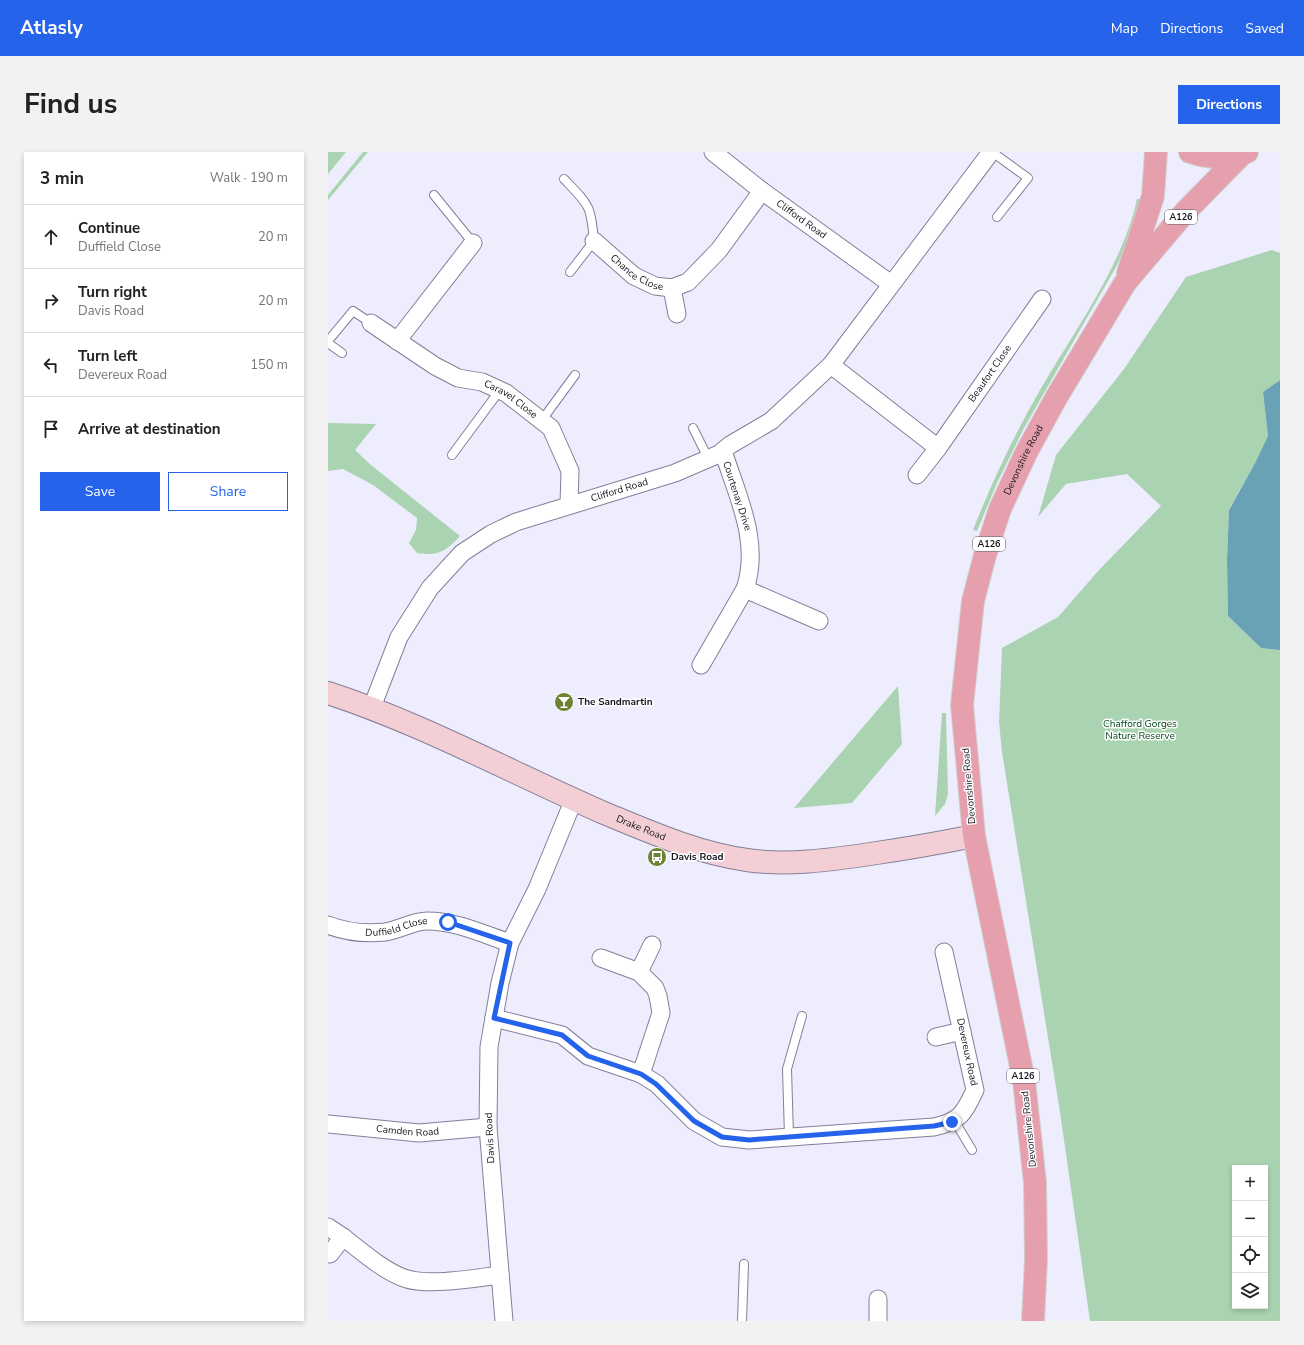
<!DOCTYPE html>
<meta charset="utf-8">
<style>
:root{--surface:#fff;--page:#f2f2f2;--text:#222;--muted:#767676;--line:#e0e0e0;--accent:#2563eb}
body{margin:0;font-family:"Nunito Sans",sans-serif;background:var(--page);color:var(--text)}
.controls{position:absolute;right:12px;bottom:12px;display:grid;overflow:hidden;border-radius:0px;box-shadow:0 2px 6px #0003}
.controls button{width:36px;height:36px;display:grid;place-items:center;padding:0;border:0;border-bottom:1px solid var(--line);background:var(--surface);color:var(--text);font:20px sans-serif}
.stop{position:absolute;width:12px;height:12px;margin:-9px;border:3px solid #2563eb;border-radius:50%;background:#fff}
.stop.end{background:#2563eb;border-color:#fff;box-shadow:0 1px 4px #0008}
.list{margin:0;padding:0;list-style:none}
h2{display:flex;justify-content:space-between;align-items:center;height:52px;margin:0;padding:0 16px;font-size:17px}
h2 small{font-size:13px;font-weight:400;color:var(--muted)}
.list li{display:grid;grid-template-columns:26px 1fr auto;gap:12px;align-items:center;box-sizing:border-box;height:64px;padding:0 16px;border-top:1px solid var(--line)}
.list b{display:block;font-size:15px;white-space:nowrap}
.list p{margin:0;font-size:13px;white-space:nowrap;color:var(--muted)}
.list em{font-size:13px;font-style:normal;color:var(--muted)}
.actions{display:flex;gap:8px;padding:12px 16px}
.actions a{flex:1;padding:9px 0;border:1px solid var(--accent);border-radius:0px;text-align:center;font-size:14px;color:var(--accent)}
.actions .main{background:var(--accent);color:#fff}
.icon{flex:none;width:22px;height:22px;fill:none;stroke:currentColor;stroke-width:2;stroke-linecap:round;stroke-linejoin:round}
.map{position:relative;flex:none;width:952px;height:1169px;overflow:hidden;border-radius:0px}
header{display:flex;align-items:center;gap:24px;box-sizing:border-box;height:56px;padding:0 20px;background:var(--accent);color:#fff}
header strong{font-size:19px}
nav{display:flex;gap:22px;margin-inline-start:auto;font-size:14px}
.intro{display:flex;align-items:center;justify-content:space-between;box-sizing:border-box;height:96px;padding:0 24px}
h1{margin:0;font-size:28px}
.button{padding:10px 18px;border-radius:0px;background:var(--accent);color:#fff;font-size:14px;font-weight:700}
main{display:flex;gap:24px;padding:0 24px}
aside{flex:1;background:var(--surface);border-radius:0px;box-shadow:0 2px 6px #0003}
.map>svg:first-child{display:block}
.green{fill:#aad3b1;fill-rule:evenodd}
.water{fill:#69a1b5}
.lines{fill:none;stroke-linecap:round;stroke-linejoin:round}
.lane-casing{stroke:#827f99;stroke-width:10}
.street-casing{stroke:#827f99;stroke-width:19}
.secondary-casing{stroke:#827f99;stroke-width:24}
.primary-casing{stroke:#d1d0d2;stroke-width:24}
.lane{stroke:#fff;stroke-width:8}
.street{stroke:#fff;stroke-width:17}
.secondary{stroke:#f3cfd5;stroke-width:22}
.primary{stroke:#e69fac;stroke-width:22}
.route{stroke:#2563eb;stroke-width:5}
.labels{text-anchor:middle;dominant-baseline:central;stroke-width:3;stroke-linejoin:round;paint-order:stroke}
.shield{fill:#fff;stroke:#5d5c63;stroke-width:1}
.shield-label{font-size:9px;font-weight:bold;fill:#171620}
.street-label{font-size:10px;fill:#171620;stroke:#fff}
.poi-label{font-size:10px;font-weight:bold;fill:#171620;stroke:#fff;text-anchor:start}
.park-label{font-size:10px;fill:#00461b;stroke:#fff}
</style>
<header>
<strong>Atlasly</strong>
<nav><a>Map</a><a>Directions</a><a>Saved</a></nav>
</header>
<div class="intro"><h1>Find us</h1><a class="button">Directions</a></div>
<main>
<aside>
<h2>3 min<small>Walk · 190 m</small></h2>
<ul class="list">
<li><svg class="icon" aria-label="ahead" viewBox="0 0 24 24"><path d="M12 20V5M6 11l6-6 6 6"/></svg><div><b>Continue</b><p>Duffield Close</p></div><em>20 m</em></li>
<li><svg class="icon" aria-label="right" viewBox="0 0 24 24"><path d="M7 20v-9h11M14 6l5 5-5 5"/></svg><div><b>Turn right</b><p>Davis Road</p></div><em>20 m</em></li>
<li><svg class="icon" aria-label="left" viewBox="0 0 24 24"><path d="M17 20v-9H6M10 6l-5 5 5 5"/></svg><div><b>Turn left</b><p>Devereux Road</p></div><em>150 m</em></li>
<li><svg class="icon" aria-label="arrive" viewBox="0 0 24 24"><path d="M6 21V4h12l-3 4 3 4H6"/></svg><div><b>Arrive at destination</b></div></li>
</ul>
<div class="actions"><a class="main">Save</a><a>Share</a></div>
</aside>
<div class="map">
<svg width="952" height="1169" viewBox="0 0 952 1169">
<rect width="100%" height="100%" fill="#eeedfe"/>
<path class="green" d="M0 0H18L0 22Z
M35 0H40L0 48V43Z
M809 47H814L799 92 788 115 696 276 669 331 649 379 645 378C664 330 686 283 712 238 745 181 795 113 809 47Z
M944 98 952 101V228L935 240 940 284 927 311 901 357 899 408 900 464 933 496 952 498V1169H762L732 960 674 600 671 570 674 496 730 465 771 418 833 354 799 322 738 332 710 365 728 303 796 217 858 125ZM907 1016H937V1154H907Z
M0 271 48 272 27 298 43 313 132 384C117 400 111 404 89 401L81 391 88 378 89 366 45 333 15 317 0 319Z
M570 534 574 592 524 651 466 656Z
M614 561H618L620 642 617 652 607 664Z"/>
<path class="water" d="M952 228V498L933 496 900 464 899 408 901 358 927 311 940 284 935 240Z"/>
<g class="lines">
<defs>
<path id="lane" d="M664 0 700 26 669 65
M236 27C261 53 263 53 266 89L242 120
M106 43 145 91
M0 189 25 159 43 171
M0 191 14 201
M214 268 247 223
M365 276 380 306
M124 303 172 238
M626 968 644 998
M461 984 459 917 474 864
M414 1169 416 1112"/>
<g id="street">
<path id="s1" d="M385 0 434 39 563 132"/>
<path id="s2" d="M266 89 306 124 327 134 344 136 360 130 391 98 434 39"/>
<path d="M344 136 349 162"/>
<path id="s3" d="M43 171 107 214 130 226 154 230 178 241 223 276 242 319 241 352"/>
<path d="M69 189 145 91"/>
<path d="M503 213 610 296"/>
<path id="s4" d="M589 323 610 296 714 147"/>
<path d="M417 437 491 469"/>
<path d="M373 513 417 437C433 390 409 343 395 299"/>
<path id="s5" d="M44 555 71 485 102 436 134 401 163 382 188 370 347 321 391 302 402 293 443 269 503 213 663 0"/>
<path id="s6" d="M0 773C18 780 38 782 57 780 71 778 85 769 99 769 128 769 155 782 182 791"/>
<path d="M273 806 311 820 327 836 330 844 333 861 313 922"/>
<path d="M311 820 324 793"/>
<path d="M166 866 234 883 260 904 313 922 329 932 366 969 394 985 421 988 606 975C632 969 636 962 647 938L616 800"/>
<path d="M608 885 634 879"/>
<path id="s7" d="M0 972 91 981 160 975"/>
<path d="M0 1075 15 1085"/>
<path d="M2 1102 15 1085C33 1099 58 1121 79 1127 103 1134 147 1126 172 1123"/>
<path d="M550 1147V1169"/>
<path d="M176 1169 160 975 161 895 172 831 182 791 209 737 246 647"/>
</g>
<g id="secondary">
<path id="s8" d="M0 541C95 572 184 621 276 661 322 680 369 701 419 708 459 714 502 708 542 702 577 697 611 691 646 684"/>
</g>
<g id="primary">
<path d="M862 0C879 6 902 8 919 0"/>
<path d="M800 121 825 44 828 0"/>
<path id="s9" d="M705 1169 708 1107 707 1031 696 929 646 684 634 553 645 449 657 403 672 357 698 301 728 246 797 131 858 59 913 3"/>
</g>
</defs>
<use href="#lane" class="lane-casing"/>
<use href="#street" class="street-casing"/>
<use href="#secondary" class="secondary-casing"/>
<use href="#primary" class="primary-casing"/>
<use href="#lane" class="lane"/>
<use href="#street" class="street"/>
<use href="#secondary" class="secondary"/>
<use href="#primary" class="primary"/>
</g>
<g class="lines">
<path class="route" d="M120 770 182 791 166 866 234 883 260 904 313 922 328 932 366 969 394 985 421 988 606 974 624 970"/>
</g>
<defs>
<symbol id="bar-disc" viewBox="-11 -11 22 22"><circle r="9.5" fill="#6c8132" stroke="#fff"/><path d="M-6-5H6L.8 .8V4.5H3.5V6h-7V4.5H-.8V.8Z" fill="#fff"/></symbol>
<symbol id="bus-disc" viewBox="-11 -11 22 22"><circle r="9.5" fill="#6c8132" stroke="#fff"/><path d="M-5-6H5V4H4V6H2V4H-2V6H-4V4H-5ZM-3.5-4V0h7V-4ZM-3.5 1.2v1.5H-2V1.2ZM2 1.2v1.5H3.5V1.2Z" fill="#fff"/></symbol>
</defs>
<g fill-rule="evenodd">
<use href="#bar-disc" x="225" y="539" width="22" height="22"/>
<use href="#bus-disc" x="318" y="694" width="22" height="22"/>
</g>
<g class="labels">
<g class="shield">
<rect x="837" y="58" width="32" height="14" rx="3"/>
<rect x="645" y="385" width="32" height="14" rx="3"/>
<rect x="679" y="917" width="32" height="14" rx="3"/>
</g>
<g class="shield-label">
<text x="853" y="65">A126</text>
<text x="661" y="392">A126</text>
<text x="695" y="924">A126</text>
</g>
<g class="street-label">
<text stroke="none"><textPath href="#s1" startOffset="111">Clifford Road</textPath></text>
<text stroke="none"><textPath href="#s2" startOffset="54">Chance Close</textPath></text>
<text stroke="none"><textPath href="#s4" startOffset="125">Beaufort Close</textPath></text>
<text stroke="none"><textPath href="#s3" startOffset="161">Caravel Close</textPath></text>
<text stroke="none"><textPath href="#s9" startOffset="877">Devonshire Road</textPath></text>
<text stroke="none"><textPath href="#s5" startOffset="351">Clifford Road</textPath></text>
<text transform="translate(409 344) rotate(72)">Courtenay Drive</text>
<text transform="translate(641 634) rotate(-95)">Devonshire Road</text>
<text stroke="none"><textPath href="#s8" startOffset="341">Drake Road</textPath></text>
<text stroke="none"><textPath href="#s6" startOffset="70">Duffield Close</textPath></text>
<text transform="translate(639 900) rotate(78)">Devereux Road</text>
<text stroke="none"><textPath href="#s7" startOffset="80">Camden Road</textPath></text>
<text transform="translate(701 977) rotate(-96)">Devonshire Road</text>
<text transform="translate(162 986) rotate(-93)">Davis Road</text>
</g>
<g class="poi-label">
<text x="250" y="550">The Sandmartin</text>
<text x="343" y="705">Davis Road</text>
</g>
<g class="park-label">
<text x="812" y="572">Chafford Gorges<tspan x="812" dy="12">Nature Reserve</tspan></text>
</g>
</g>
</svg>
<div class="controls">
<button>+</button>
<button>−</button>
<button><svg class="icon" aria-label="locate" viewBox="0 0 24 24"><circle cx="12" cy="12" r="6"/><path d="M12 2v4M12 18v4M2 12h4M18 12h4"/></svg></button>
<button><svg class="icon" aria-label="layers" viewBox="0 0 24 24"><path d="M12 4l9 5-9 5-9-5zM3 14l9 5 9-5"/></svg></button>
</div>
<div class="stop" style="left:120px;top:770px"></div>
<div class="stop end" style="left:624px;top:970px"></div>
</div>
</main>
